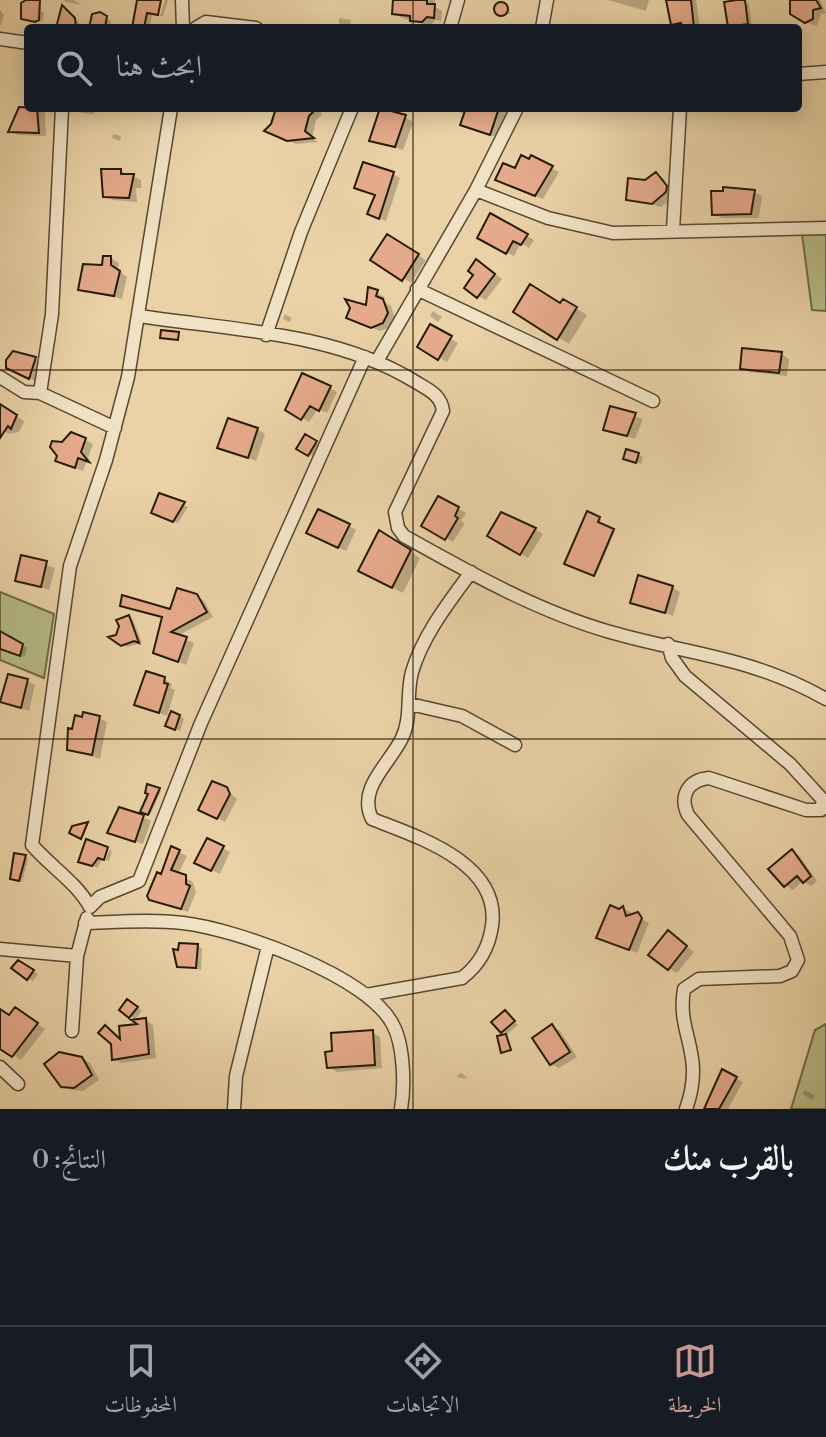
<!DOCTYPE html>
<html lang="ar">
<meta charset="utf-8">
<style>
:root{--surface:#171b24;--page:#242831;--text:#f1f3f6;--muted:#9ea1a6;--line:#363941;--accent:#c59692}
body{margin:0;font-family:"Libre Bodoni",Amiri,serif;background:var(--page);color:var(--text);direction:rtl}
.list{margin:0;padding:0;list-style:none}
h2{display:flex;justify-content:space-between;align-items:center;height:104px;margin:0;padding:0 32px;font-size:34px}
h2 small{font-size:26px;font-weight:400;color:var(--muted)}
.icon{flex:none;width:44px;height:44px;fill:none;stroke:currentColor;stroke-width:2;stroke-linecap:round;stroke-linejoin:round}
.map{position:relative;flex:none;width:826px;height:1109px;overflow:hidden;direction:ltr}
.search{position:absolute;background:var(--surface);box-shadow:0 4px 20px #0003;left:24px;right:24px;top:24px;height:88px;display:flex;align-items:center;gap:20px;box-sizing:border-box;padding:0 28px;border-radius:8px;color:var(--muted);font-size:30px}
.sheet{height:216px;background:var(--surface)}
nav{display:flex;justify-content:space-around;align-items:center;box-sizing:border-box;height:112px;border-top:2px solid var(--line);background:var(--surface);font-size:22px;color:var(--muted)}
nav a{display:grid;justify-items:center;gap:4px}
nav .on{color:var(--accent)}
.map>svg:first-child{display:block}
.green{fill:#b6bc87;stroke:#6e6b48;stroke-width:2}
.shadow{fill:#0003}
.building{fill:#e5aa8b;stroke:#261a08;stroke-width:2}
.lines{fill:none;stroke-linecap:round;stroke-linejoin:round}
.minor-casing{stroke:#574830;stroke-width:15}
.minor{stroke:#f1e2c5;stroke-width:12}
.grid{fill:none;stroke:#261a08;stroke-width:2;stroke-opacity:0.55}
</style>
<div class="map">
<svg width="826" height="1109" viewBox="0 0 826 1109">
<rect width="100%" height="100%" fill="#ead2a6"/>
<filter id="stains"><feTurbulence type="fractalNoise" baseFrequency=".0025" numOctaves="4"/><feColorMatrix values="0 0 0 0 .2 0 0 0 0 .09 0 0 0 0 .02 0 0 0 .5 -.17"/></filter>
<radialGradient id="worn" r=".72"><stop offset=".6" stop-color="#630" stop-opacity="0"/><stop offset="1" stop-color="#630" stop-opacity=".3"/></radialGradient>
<path class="green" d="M826 233V311L812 310 802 234Z
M0 592 54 614 44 678 0 660Z
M826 1024V1109H791L815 1030Z"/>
<path class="shadow" d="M63 0H74L82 5 66 2Z
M139 0H160L156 15 152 14 150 28H132Z
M165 0H168L163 16H160Z
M396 0H435L434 6 442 11 441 21 435 20 430 26 402 18 394 13Z
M608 0H649L646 11Z
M668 0H696L700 28H680L673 24Z
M795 0H820L826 13 821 14 817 26 803 21Z
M744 1 749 4 752 26 734 28 730 26Z
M504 4 511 13 503 16 497 6Z
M64 8 79 22 80 28H58Z
M0 10 4 15 1 25H0Z
M39 10 44 13 43 21 28 20Z
M100 15 111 21 110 28H91Z
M339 18 351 20 350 26 339 24Z
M75 108H95L94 114 82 113Z
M278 108H314L320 111 322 115 316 120 312 138 318 142 296 144 275 135Z
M448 108H500L506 112 498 138 462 124 465 114Z
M37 109 45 113 46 136 18 135 11 131Z
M405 117 413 122 403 150 372 140Z
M113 134 121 136 120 141 112 138Z
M532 158 559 172 543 199 505 184Z
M120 171 141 180V188H136L137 202 113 200 105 196Z
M393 174 400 178 386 221 377 218Z
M657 174 664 179 674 197 661 207 629 199Z
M754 192 762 196 759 218H722L714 214Z
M491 215 534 240 529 248 521 243 514 256 479 238Z
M387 236 426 260 411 283 373 259Z
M111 258 119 263 118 270 127 277 122 299 80 289Z
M485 266 502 279 486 300 478 296Z
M370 290 385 297 383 301 391 306 395 318 391 327 380 331 356 321 367 307Z
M564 301 587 315 569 344 515 311 561 305Z
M433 311 442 317 438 322 430 316Z
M285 314 292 318 290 322 283 319Z
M431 327 458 343 447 362 419 346Z
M781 354 789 359 787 376 750 372 742 368Z
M35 359 43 364 38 382 16 372Z
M330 388 337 392 327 413 318 409 309 422 287 409Z
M0 406 24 421 19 432 9 434 0 429Z
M611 408 643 419 635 439 606 429Z
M257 429 265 434 256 461 220 447Z
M306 437 320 446 314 457 299 448Z
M85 440 93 444 88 458 92 463 87 461 83 471 65 464Z
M638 455 643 457 641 464 625 458Z
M160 495 188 507 178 523 158 515Z
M439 499 466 513 461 521 465 523 453 542 423 525Z
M588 514 601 519 599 524 615 531 596 575 566 563Z
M520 521 543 534 528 558 490 535Z
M349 526 356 530 346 551 316 537Z
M380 533 420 558 403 593 371 577Z
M23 557 55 568 49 590 18 580Z
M672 587 680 592 673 616 633 602Z
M196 596 204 601 213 617 177 636 194 643 186 665 155 652 164 618 122 605 172 611Z
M129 617 133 620 142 643 127 647 113 638 118 637Z
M1 633 27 648 25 657 0 647Z
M164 679 172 684 171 688 175 690 167 716 137 704Z
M27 681 35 685 29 711 0 701 4 686Z
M179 716 184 719 180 731 172 728Z
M99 718 107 722 100 759 69 749 74 731Z
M149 787 161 791 150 815 142 811 150 794Z
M226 789 237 799 225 822 200 809Z
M143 817 151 821 143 844 118 836Z
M106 848 98 868 85 863Z
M172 848 187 856 178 874 193 882 196 892 188 912 151 899Z
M223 848 230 852 220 874 205 867Z
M109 850 112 851 109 861 106 860Z
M792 851 799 855 817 881 811 886 803 881 793 890 785 885Z
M25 857 28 859 22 882 16 880Z
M623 908 649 923 637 953 607 941Z
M676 938 694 952 677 973 669 969Z
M198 946 202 949 201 970 179 966 175 952Z
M18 962 38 974 33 981 28 978Z
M133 1004 142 1011 135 1019 121 1009Z
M505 1012 518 1025 507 1034 502 1031Z
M24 1014 45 1029 21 1060 0 1046V1018Z
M145 1020 153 1025 156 1058 122 1063 114 1059 105 1028 123 1040Z
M552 1027 560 1031 577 1057 559 1068 551 1064Z
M372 1032 380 1037 382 1068 337 1072 329 1067Z
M81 1058 90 1063 99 1080 83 1091 71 1090 62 1085Z
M723 1072 743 1082 728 1109H707Z
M461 1073 463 1074 468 1079 456 1077Z
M805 1090 815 1096 812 1100 802 1094Z"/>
<path class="building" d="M26 0H40L39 20 35 22 21 19V3Z
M137 0H161L158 15 147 13 144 28H132Z
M393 0H427V4H435L434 18 427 17 422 22 410 21V16L392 14Z
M666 0H691L694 28H682L681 23 671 25Z
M736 0H745L748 24 728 27 724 2Z
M790 0H816L821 8 813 10V19L805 23 790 14Z
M494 9a7 7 0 1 1 14 0a7 7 0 1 1-14 0Z
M62 5 75 18 76 28H56Z
M100 12 107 16 105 28H89L92 14Z
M19 107 37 108 39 133 8 132Z
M276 108H317L309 116 305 131 314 138 287 141 264 131 271 124Z
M380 108 406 115 395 147 369 141Z
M466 108H499L490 135 460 125Z
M521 155 529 159 531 155 553 166 535 196 495 180 503 163 515 168Z
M363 162 394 172 379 219 367 214 375 195 354 188Z
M101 169H121V174H134L129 198 103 197Z
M656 172 667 186 666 192 652 204 626 200 628 178 645 180Z
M723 187 755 190 751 214 712 215 711 191H723Z
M490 213 528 234 521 245 513 241 506 254 477 238Z
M387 234 419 254 402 281 370 260Z
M103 256H111V265L120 271 114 296 78 290 83 264 102 265Z
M476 259 495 274 477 298 464 288 473 275 468 271Z
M530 284 560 303 563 299 577 307 557 340 513 312Z
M368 287 378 290 376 296 383 299 388 313 383 323 371 328 346 318 350 308 345 299 366 305Z
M430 324 452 336 438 360 417 347Z
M161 330 179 332 178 340 160 338Z
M742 348 782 352 779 373 740 369Z
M13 351 36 357 29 379 6 368V360Z
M302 373 331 386 319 411 310 406 301 420 285 410Z
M0 404 17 415 11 429 8 426 0 438Z
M610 406 636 413 627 436 603 430Z
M228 418 258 428 248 458 217 448Z
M71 432 86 438 81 452 89 462 78 458 75 468 55 461 57 456 50 447 52 441 62 442Z
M305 434 317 441 308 456 296 449Z
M626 449 639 453 636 463 623 459Z
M159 493 185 502 173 522 151 513Z
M438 496 459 507 455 516 458 518 445 540 421 526Z
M318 509 350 524 338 548 306 533Z
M587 511 600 517 598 522 614 529 594 576 564 564Z
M501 512 536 528 520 555 487 536Z
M379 530 411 550 392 588 358 571Z
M21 555 47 561 41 587 15 581Z
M638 575 673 586 665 613 630 603Z
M177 588 197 594 207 612 171 632 187 637 178 662 153 653 162 617 120 606 122 595 170 609Z
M129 615 139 643 134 641 121 646 108 637 116 635 119 626 116 620Z
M0 631 23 644 20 656 0 649Z
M146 671 165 677 164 683 168 684 159 713 134 705Z
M8 674 28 679 21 708 0 702Z
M171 711 180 715 175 730 165 726Z
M83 712 100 716 92 755 67 750 68 728 72 729 75 715 82 717Z
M212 781 227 787 230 794 217 819 198 810Z
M147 784 160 788 148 815 140 812 148 794 145 793Z
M119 807 144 815 135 842 107 833Z
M88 822 81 839 69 833 72 826Z
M207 838 224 846 211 871 194 863Z
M86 839 108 847 104 860 98 858 92 866 78 862Z
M171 846 180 850 171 870 186 875V884L190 886 181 909 149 900 147 896 157 872 161 874Z
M792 849 811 876 803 883 797 876 784 887 768 869Z
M14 853 26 855 19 881 10 879Z
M610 905 619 909 623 906 626 916 638 912 642 918 629 950 596 938Z
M668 930 687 946 668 970 648 955Z
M179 943 198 944 196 968 177 967 173 949 178 950Z
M18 960 34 970 27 980 11 968Z
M127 999 138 1007 129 1018 119 1010Z
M15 1007 38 1023 12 1057 0 1049V1009L9 1015Z
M505 1010 515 1021 501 1033 491 1022Z
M146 1018 149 1054 112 1060 111 1044 98 1033 105 1025 120 1039 119 1026 137 1024 131 1020Z
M552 1024 570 1052 550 1065 532 1038Z
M373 1030 375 1065 327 1068 325 1052 332 1051 331 1033Z
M506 1034 511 1050 501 1053 497 1036Z
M59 1052 82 1057 92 1075 74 1088 61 1087 44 1064Z
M722 1069 737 1077 719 1109H704Z"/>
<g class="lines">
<defs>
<path id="minor" d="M182 0 183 28
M196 28 206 22 256 28
M450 28 458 0
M542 28 547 0
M0 39 28 43
M798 74 826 72
M171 108 128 377 106 460 70 566 32 845C51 867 76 882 90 907L100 897 139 881 201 723 365 357
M476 190 548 218 613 233 826 228
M673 230 680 108
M417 289 653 401
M139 316C231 330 334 332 414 381 427 389 441 394 443 411L395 512 398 528 404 536C470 573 537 611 610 632 690 655 749 656 826 699
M266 335 301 232 352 108
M377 361 476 190 517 108
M0 377 24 392 40 393 52 314 62 108
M40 393 115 428
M668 644 672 658 685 676 790 764 823 800 821 810H806L709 778C688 780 679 796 688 815L790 936 798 960 792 971 780 976 699 979 684 989C676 1035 706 1052 686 1109
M410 704 462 716 515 745
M85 923C117 922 152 919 183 923 236 929 369 976 393 1025 404 1045 405 1086 401 1109
M0 949 77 956 87 918
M366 995 462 978C479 965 489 947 492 926 501 863 418 837 372 819 357 788 389 765 402 738 412 717 406 694 412 672 423 635 449 602 471 572
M72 1031 77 956
M0 1067 18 1084
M234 1109 236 1076 268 946"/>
</defs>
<use href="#minor" class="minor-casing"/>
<use href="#minor" class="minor"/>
</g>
<path class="grid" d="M413 0V28M413 108V1109M0 370H826M0 739H826"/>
<rect width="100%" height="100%" filter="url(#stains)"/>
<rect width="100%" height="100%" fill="url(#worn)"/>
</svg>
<div class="search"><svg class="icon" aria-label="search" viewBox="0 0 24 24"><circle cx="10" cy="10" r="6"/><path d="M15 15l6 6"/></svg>ابحث هنا</div>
</div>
<section class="sheet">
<h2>بالقرب منك<small>النتائج: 0</small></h2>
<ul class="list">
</ul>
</section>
<nav>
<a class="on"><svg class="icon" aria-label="map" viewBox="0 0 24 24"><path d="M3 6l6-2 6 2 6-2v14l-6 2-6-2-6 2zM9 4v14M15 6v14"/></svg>الخريطة</a>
<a><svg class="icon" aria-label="directions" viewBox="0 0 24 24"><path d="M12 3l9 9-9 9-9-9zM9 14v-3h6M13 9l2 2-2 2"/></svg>الاتجاهات</a>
<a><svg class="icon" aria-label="saved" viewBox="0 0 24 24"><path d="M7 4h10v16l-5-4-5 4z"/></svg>المحفوظات</a>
</nav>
